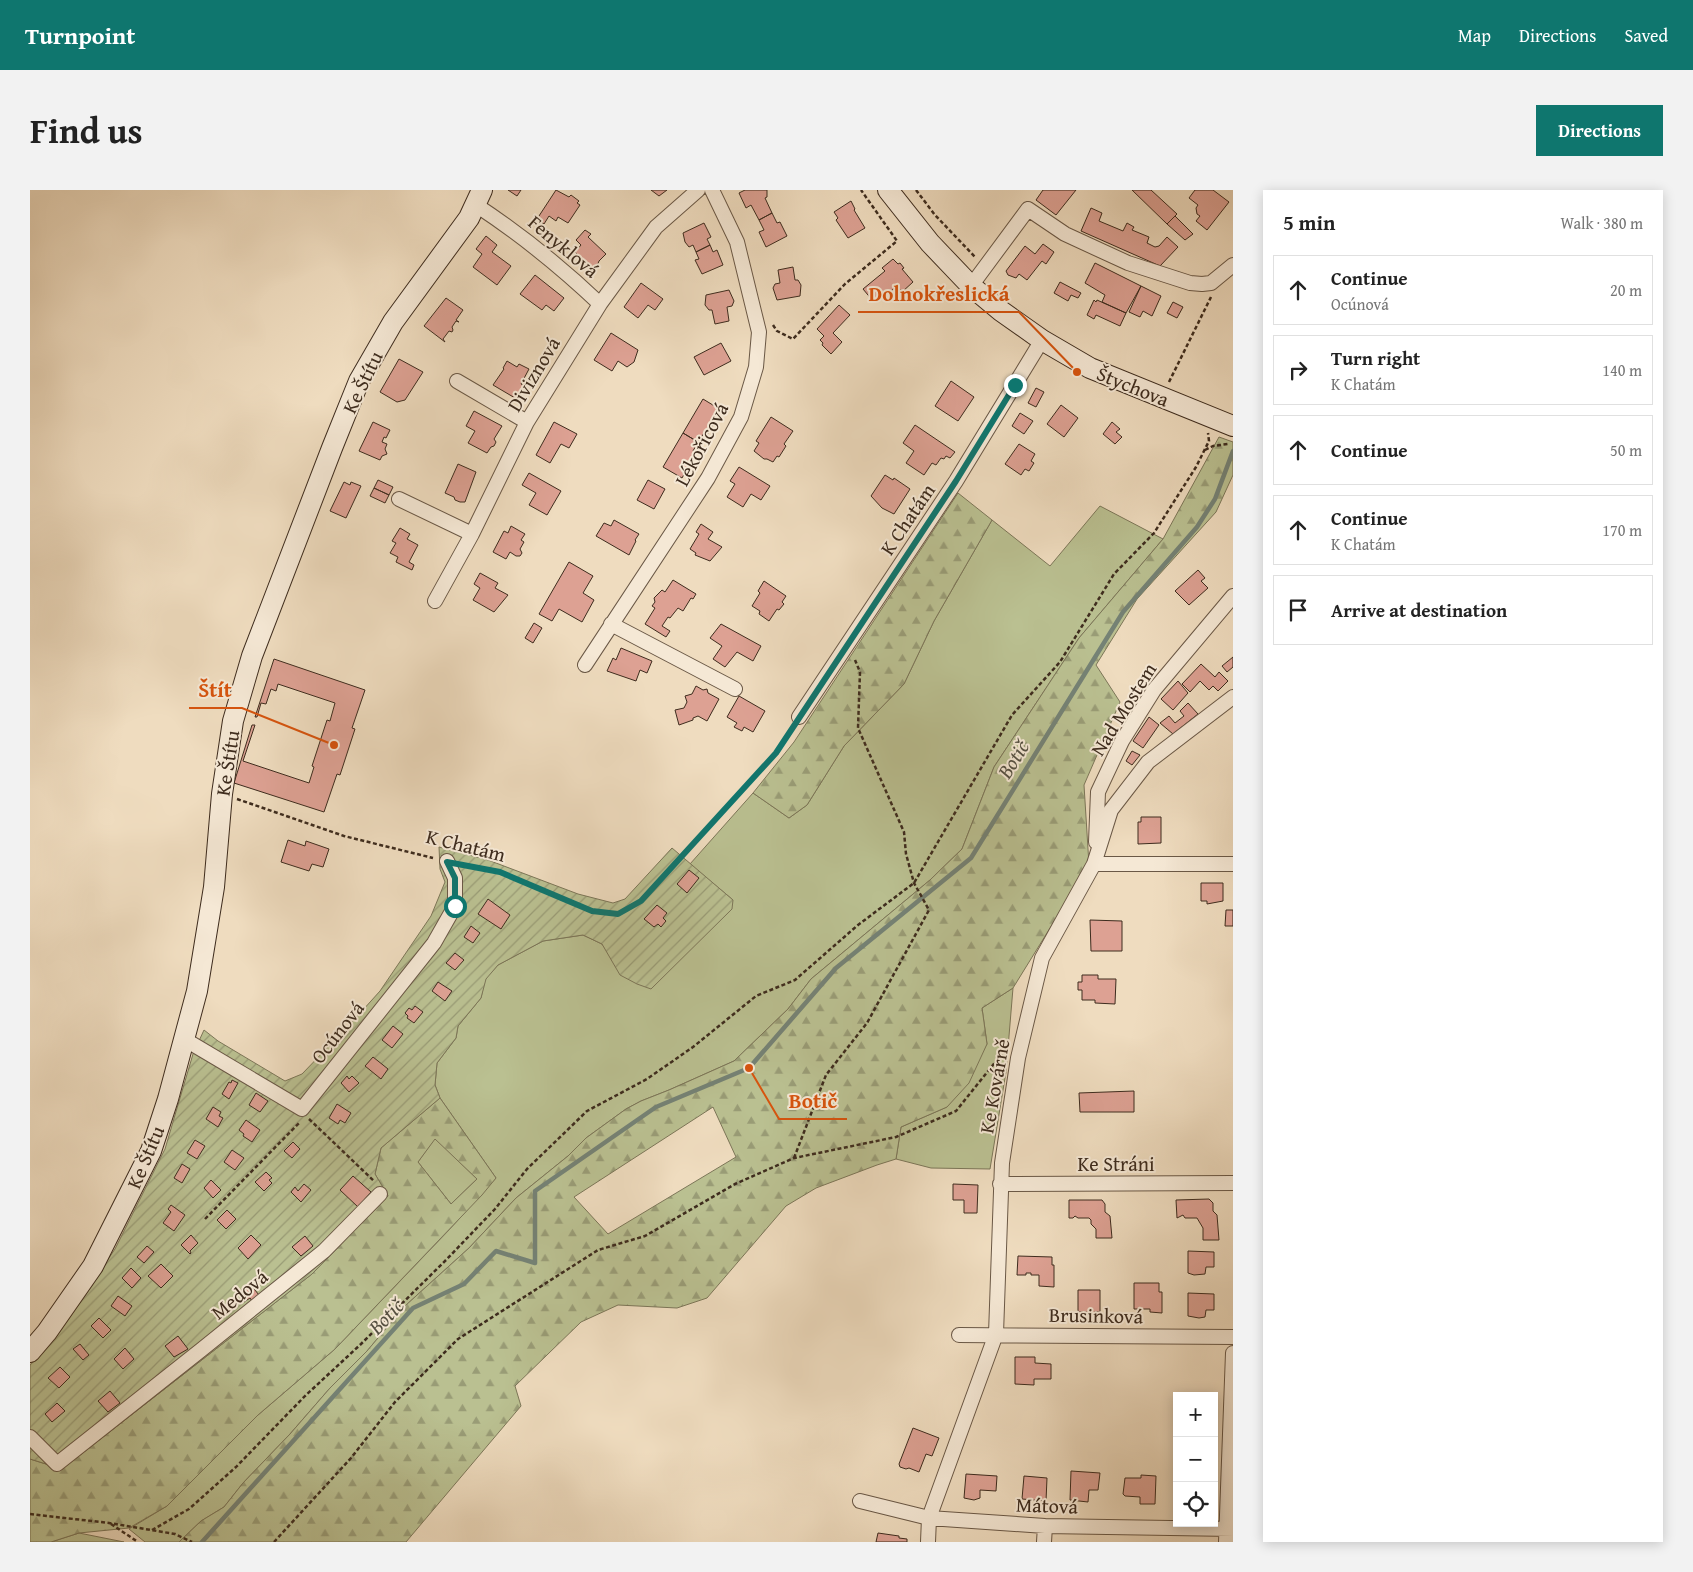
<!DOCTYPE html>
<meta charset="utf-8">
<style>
:root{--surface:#fff;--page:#f2f2f2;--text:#222;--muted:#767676;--line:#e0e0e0;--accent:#0f766e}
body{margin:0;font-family:"Gentium Book Plus",serif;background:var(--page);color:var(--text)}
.controls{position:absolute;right:15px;bottom:15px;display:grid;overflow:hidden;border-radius:0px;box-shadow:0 2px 12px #0003}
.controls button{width:45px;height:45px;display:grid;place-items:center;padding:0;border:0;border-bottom:1px solid var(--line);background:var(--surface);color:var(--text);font:25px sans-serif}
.stop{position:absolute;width:15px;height:15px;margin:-11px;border:4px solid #0f766e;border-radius:50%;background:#fff}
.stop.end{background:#0f766e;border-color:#fff;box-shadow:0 1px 5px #0008}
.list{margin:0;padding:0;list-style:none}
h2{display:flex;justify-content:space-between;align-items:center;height:65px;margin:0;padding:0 20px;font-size:21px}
h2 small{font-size:16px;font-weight:400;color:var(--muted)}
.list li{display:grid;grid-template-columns:32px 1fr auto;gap:15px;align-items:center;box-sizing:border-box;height:70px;margin:0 10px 10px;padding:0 10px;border:1px solid var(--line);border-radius:0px}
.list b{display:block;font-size:19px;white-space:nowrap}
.list p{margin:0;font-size:16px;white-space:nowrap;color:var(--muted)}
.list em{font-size:16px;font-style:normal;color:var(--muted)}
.icon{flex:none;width:28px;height:28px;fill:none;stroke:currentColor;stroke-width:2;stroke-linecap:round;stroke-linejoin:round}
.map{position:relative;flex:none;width:1203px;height:1352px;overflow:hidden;border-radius:0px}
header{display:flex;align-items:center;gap:30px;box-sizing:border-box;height:70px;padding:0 25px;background:var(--accent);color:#fff}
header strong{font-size:24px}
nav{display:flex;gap:28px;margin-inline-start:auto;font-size:18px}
.intro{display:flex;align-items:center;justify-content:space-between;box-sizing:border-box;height:120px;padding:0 30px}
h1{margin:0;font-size:35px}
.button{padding:12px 22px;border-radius:0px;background:var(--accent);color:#fff;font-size:18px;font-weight:700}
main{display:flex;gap:30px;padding:0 30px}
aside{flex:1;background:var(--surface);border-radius:0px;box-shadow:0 2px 12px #0003}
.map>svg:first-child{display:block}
.grass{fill:#bac091;stroke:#7c7658}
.forest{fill:url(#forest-firs);stroke:#7c7658;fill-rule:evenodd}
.garden{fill:url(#garden-furrows);stroke:#7c7658}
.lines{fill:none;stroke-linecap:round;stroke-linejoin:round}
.stream{stroke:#758275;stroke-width:4.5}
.building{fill:#dda193;stroke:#3e2c1e}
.street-casing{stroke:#6a5846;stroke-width:16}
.secondary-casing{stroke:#3e2c1e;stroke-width:22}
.path{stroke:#3e2c1e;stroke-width:2.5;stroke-dasharray:4 2.5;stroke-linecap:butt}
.street{stroke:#f5e8d5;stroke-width:14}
.secondary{stroke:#f5e8d5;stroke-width:20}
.route{stroke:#0f766e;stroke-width:6}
.labels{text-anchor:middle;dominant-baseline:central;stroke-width:4;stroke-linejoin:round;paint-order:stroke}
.street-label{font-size:20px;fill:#3e2c1e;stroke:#f5e8d5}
.water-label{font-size:21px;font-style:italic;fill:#555042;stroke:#f5e8d5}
.leader{fill:none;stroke:#d7540e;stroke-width:2}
.callout-dot{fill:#d7540e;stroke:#f5e8d5;stroke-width:2}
.callout-label{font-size:21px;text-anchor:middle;font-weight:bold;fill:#d7540e;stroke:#f5e8d5;stroke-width:4;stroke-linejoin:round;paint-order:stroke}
</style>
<header>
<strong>Turnpoint</strong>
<nav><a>Map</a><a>Directions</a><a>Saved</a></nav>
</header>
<div class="intro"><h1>Find us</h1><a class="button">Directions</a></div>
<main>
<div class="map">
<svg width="1203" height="1352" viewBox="0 0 1203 1352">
<defs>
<pattern id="forest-firs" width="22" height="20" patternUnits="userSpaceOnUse" patternTransform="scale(1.25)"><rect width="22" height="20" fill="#bac091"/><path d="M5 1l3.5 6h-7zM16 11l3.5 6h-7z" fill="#999c76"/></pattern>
<pattern id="garden-furrows" width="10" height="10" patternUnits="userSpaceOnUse" patternTransform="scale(1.25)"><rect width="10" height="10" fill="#bac091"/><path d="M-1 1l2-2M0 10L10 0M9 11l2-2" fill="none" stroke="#999c76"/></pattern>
</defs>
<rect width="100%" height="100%" fill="#efdcbf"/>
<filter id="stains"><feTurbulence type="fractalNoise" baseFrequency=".004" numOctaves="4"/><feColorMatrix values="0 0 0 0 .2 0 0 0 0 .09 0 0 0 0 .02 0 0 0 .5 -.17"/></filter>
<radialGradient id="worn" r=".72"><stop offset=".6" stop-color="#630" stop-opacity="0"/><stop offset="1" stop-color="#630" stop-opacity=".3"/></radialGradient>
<path class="grass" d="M1070 316 1133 349 1049 448 964 577 932 659 900 690 781 789 758 819 704 871 639 900 611 911 596 919 556 948 538 966 486 1008 439 1058 375 1116 337 1161 300 1198 260 1244 213 1293 194 1317 171 1331 149 1352H115L99 1339 137 1316 228 1225 305 1159 419 1040 466 988 410 908 405 895 407 873 426 848 428 836 451 808 455 789 468 775 513 751 553 745 572 754 579 764 703 710 660 674 723 603 759 628 777 615 814 556 874 494 904 431 962 330 1020 376Z
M983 798 976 882 960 979 901 978 866 969 871 937 917 917 957 854 952 818Z
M405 948 447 989 421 1014 388 972Z
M49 1343 94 1352H21Z"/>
<path class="forest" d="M1189 247 1203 252V285L1186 322 1107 409 1066 475 1090 512 1054 595 1059 675 983 798 952 818 957 854 939 893 917 917 871 937 866 969 847 975 786 998 756 1016 677 1108 647 1118 588 1115 551 1132 485 1196 491 1216 376 1352H149L171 1331 194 1317 213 1293 260 1244 300 1198 337 1161 375 1116 439 1058 486 1008 538 966 556 948 596 919 611 911 639 900 704 871 758 819 781 789 900 690 932 659 964 577 1049 448 1133 349ZM683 917 706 967 578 1044 544 1007Z
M928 303 962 330 904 431 874 494 814 556 777 615 759 628 723 603 764 552Z
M410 908 466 988 452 1005 305 1159 228 1225 137 1316 99 1338 49 1343 21 1352H0V1269L32 1279 282 1084 358 1006 345 984 351 958ZM405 949 447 989 421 1014 388 972Z"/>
<path class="garden" d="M409 657 458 670 548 704 583 713 595 709 642 658 703 710 702 719 621 799 607 794 590 785 572 754 553 745 513 751 468 775 456 789 451 808 428 836 426 848 407 873 405 895 410 908 351 958 345 984 358 1006 282 1084 32 1279 0 1269V1175L36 1131 85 1059 135 959 163 864 174 840 188 851 255 891 272 884 323 831 350 801 401 726 415 692 410 679Z"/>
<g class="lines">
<path class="stream" d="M172 1352 383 1118 434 1094 466 1061 505 1073V1001L626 917 719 878 806 778 941 668 1093 422 1167 337 1185 309 1203 261"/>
</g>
<path class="building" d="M478 0H491L487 6Z
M526 0 539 7 541 5 549 11 547 13 550 15 538 33 528 27 526 31 519 26 514 34 507 29Z
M621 0H637L629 6Z
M715 0H737V7L735 8 742 23 729 30 721 15 716 18 709 3Z
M1013 0H1046L1026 25 1006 10Z
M1102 0H1121L1147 24 1137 34Z
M1165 0H1183L1199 12 1177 40 1166 31 1170 26 1167 24 1166 18 1168 15 1159 8Z
M821 11 825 19 824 20 835 38 818 48 806 30 808 28 804 22Z
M1061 18 1072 23 1069 31 1093 41 1097 33 1104 37 1102 40 1119 47 1117 53 1125 57 1129 56 1137 47 1148 57 1130 76 1051 41Z
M742 23 747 33 750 32 757 46 736 57 729 42 734 40 729 30Z
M1145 26 1163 44 1155 50 1137 34Z
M674 33 681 47 677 49 680 55 666 62 663 55 659 57 655 52 653 43Z
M555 40 561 44 558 47 576 64 569 71 567 76 562 79 555 72 552 75 547 70 550 67 545 62 551 55 546 50Z
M456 46 467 55 462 62 481 76 467 95 443 77 452 64 446 59Z
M1013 54 1024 62 1016 74 1012 71 997 90 989 84 986 88 978 85 976 81 995 56 1005 64Z
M680 55 683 62 687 60 693 75 672 84 665 70 669 69 666 62Z
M863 69 868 74 870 73 874 78 872 79 883 92 872 102 867 96 855 106 853 103 843 111 833 99 855 81 852 78Z
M1065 73 1111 96 1096 123 1072 112 1075 105 1055 93Z
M763 77 765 90H768L771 95 770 106 747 110 743 98 745 94 750 93 748 80Z
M505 85 534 108 524 121 516 115 512 120 490 104Z
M1030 92 1051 103 1048 108 1041 105 1038 111 1024 103Z
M611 93 633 109 625 120 618 115 608 128 594 117Z
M1111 96 1131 106 1122 126 1113 121 1110 127 1099 122Z
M699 100 704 111 702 116 697 117 699 131 685 134 682 120H679L675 115 676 105Z
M416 108 433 120 426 130 429 132 426 131 422 137 423 140 422 142 419 141 413 149 415 152 394 136Z
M1064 110 1066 112 1067 110 1096 123 1090 136 1066 125 1064 129 1057 125Z
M1143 112 1153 117 1147 128 1137 123Z
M809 115 820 125 803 143 812 152 801 164 792 155 793 153 790 150 794 146 787 139Z
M581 143 608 160 604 172 597 177 588 171 582 181 564 170Z
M691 153 701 171 674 185 664 167Z
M369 169 393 182 375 210 367 212 350 202Z
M477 171 487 177 489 174 499 179 491 194 495 196 490 204 488 202 485 208 463 195 474 179 473 178Z
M921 191 944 207 928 231 905 216Z
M1006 198 1014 202 1006 217 998 213Z
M673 209 691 220 677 245 674 243 668 252 653 243Z
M1031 215 1048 228 1034 247 1017 234Z
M444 221 472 236 464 249 466 252 464 256 461 257 457 263 438 253 445 241 436 236Z
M990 223 1003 231 994 244 982 236Z
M741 227 763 241 754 254 756 256 749 267 747 266 743 272 737 269H734L724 261 729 253 726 251Z
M343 232 360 240 356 248 354 247 352 252 357 254 355 259 357 264 352 266 350 270 329 261Z
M524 232 547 244 539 258 531 254 520 273 506 265Z
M1082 232 1090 239 1086 242 1092 247 1085 254 1073 244Z
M885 235 925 262 920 268 916 266 914 269 911 268 906 275 902 273 894 285 876 273 884 261 873 253Z
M653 243 668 252 663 261 666 263 652 288 633 277Z
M989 254 1005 264 1001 271 1004 273 999 281 995 279 991 285 975 274Z
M428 274 446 282 435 312H430L425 310 424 307 415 303Z
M709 277 740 296 731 310 721 304 713 317 697 307 705 294 700 291Z
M499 283 531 301 517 325 499 315 506 303 492 295Z
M855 285 863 290 864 288 880 299 864 324 852 318 841 306Z
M348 290 363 297 359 305 344 298Z
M618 290 635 299 624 319 607 310Z
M314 292 320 295 321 292 331 296 316 328 300 321Z
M344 298 359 305 355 313 340 306Z
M584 330 609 344 605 350 606 351 599 365 566 346 574 333 581 336Z
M671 334 683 342 678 349 692 357 680 371 665 365 666 363 660 359 669 344 666 342Z
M481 336 495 344 491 350 494 352 490 359 492 363 490 366H486L480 362 476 369 463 362 474 341 478 343Z
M370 338 380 344 377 349 388 355 379 372 384 375 382 380 366 372 368 367 360 363 366 353 362 351Z
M539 372 563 386 553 403 564 410 552 432 529 419 522 431 509 424Z
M1168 380 1175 388 1171 391 1178 398 1159 415 1145 401Z
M450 383 468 393 465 398 478 405 464 422 443 410 450 398 444 394Z
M643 390 666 404 663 409 661 408 653 421 648 418 640 428 638 427 632 436 640 441 636 447 615 434 625 418 622 416 625 412 624 408 632 400 635 402Z
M734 391 756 406 752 412 754 414 749 420 747 419 739 431 729 424 730 421 722 416 730 403 728 401Z
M504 433 512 438 503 453 495 448Z
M691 434 731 456 723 471 707 462 695 477 683 469 692 456 680 448Z
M591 458 622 471 617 483 610 480 606 491 577 481 583 468 586 470Z
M1203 467V477L1197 482 1192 476Z
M244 469 335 500 322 538 325 539 310 585 307 584 294 622 204 593 222 535H225L213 571 279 593 284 577 282 576 297 530 300 531 305 513 248 494 246 501 241 499 236 514 231 513 227 527H225Z
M1171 474 1185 487 1189 482 1198 491 1188 501 1183 496 1179 500 1170 491 1160 502 1152 494Z
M1108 491 1117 496 1112 505 1103 500Z
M1148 491 1158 503 1143 520 1131 509Z
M666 496 673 500 677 499 678 503 689 509 677 531 668 526 663 528V530L649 535 645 520 654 518 657 512 655 506 662 504Z
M709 506 735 521 723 542 714 537 712 541 704 537 707 533 697 527Z
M1158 513 1168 524 1143 544 1130 533 1139 526 1145 533 1154 526 1150 521Z
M1119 527 1129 535 1113 558 1103 551Z
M1102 561 1110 565 1102 575 1096 571Z
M1111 627H1131V653L1108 654V632H1111Z
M258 650 275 656 276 651 299 659 293 677 282 674 279 681 251 672Z
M659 680 669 688 657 703 647 694Z
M1171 693H1193V711L1177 714V711H1171Z
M458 709 480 725 471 739 448 724Z
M627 715 637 723 633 728 636 731 631 737 628 734 624 737 614 729Z
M1196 720H1203V736H1195Z
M1060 730 1092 731V761H1061Z
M441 736 450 743 443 753 434 747Z
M425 763 434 770 425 780 416 773Z
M1052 785H1068V789H1086L1085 814 1065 813V810H1052V800H1048V792H1052Z
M408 792 422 801 415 811 402 801Z
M385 816 393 822 384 833 377 828 378 826 375 823 379 818 382 820Z
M363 836 373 844 362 858 352 850Z
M343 867 358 879 351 889 335 876Z
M317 886 319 889 322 886 329 893 319 902 311 893Z
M202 890 208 893 199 909 192 904 199 892 201 893Z
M1104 901V922H1050L1049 903Z
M226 903 238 911 230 922 219 915Z
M307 914 321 923 315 933 310 930 308 934 299 928Z
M183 917 191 922 189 926 193 928 188 937 176 929Z
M216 930 230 940 222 952 213 946 214 944 209 940Z
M165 950 175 956 167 969 157 963Z
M263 952 270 959 262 968 254 961Z
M202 960 214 968 205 980 194 972Z
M152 974 160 979 152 993 144 988Z
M236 982 242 988 239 990 242 993 234 1001 225 992Z
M323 986 341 1002 328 1017 310 1000Z
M181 990 191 1000 183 1008 174 998Z
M274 994 281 1000 271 1012 261 1002 265 997 268 1001Z
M923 994 948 995 947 1023H934V1010H923Z
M1179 1009 1183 1013V1021L1187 1025 1189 1050H1173V1038L1167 1028H1155L1153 1025 1147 1028 1146 1010Z
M1039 1010H1072L1075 1014V1022L1080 1026 1082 1048H1066V1039L1061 1034V1030L1059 1028H1048L1045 1026 1043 1028H1039Z
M141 1015 155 1025 144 1041 133 1033 141 1022 138 1019Z
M197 1020 206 1029 196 1039 187 1030Z
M161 1045 168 1053 160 1061 161 1063 160 1064 151 1055Z
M221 1045 231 1055 218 1069 208 1058Z
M275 1046 283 1056 271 1066 262 1057Z
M117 1056 124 1062 114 1073 107 1067Z
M1158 1061 1184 1062V1077H1176L1175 1084 1164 1085 1158 1083Z
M988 1066 1022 1067V1075H1024V1097L1009 1096V1085H1001V1083H996V1085H987Z
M131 1074 143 1086 131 1098 118 1086Z
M101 1078 111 1088 102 1098 92 1088Z
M1104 1093H1129V1102H1132V1123L1120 1122V1119H1104Z
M220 1094 229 1105 222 1111 220 1108 214 1112 207 1103Z
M1048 1100H1070V1122H1064V1125H1057V1122H1048Z
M1158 1103 1184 1104V1120H1176L1175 1127 1169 1128 1158 1126Z
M88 1106 102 1116 95 1126 81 1116Z
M69 1128 81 1140 73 1148 61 1136Z
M148 1146 158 1159 144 1167 135 1156Z
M50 1154 59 1165 53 1170 43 1159Z
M95 1158 104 1169 93 1179 84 1169Z
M985 1167H1005V1173L1021 1174V1189H1004V1195L985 1194Z
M30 1177 40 1187 29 1198 18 1188Z
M80 1201 90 1213 78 1222 68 1211Z
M27 1213 35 1221 22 1232 15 1224Z
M883 1238 909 1248 902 1266 896 1264 889 1282 879 1278 876 1279 870 1277 869 1274Z
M1041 1281 1070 1283 1068 1300H1059L1058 1312 1040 1310Z
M936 1284 967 1286 966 1301 950 1300V1308L944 1310 934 1308Z
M1111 1285 1126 1286 1125 1314H1110V1307L1095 1306 1093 1304 1095 1288H1111Z
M994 1286 1017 1288 1016 1311 992 1309Z
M848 1343 869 1346V1348L877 1349V1352H846Z"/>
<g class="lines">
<defs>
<path id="street" d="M446 15C490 44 531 77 570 114
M941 96 998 19 1035 44 1098 73 1160 93 1172 94 1181 93 1203 75
M427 191 497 232
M369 309 442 344
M405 411 442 344 497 232 570 114 626 37 668 0
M581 434 705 499
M555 475 678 288 711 227 726 177 729 142 707 52 682 0
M769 527 926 291 1012 150
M1066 652 1068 602 1092 551 1124 500 1203 406
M1064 674H1203
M154 849 272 919 404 753 425 716V688L417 671
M970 994 1203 993
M929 1145 1203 1147
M0 1247 27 1274 171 1160 294 1061 350 1004
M830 1311 899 1328 1015 1336 1203 1339
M898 1352 899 1328 966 1144 972 973 988 868 1012 768 1064 674 1081 620 1118 572 1203 507
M1014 1352 1015 1336
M1196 1352 1203 1163"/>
<path id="secondary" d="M858 0 900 53 941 96 971 121 1012 150 1060 178 1203 236
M0 1162 17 1142 63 1076 121 961 138 909 167 801 184 697 192 604 203 531 222 466 302 258 329 191 363 132 439 28 452 0"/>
</defs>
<use href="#street" class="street-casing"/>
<use href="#secondary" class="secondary-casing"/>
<path class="path" d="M886 0 905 25 946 68
M743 135 747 141 763 149 815 94 867 51 831 0
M1139 192 1181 107
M1175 260 1183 256 1198 254
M207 609 314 646 403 668
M435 675 470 682 562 721 588 724 611 711 746 563 762 539
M279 929 344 991
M764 968 796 885 837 833 899 720 884 693 876 664 874 642 828 538 830 482 825 470
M175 1029 269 933
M0 1324 79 1333 145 1344 162 1352
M81 1334 108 1352
M122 1340 159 1319 206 1277 275 1206 331 1154 416 1070 465 1019 497 979 557 921 617 889 663 857 726 806 765 790 828 735 884 693 982 525 1030 472 1084 384 1124 343 1166 277 1179 251 1178 243
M244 1352 321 1268 365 1212 428 1149 568 1060 615 1046 705 994 764 968 866 947 926 921 971 865 975 853"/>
<use href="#street" class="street"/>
<use href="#secondary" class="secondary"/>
</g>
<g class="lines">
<path class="route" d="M425 716V688L417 672 470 682 562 721 588 724 611 711 746 563 926 291 985 195"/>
</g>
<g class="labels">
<g class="street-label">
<text transform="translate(534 56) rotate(40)">Fenyklová</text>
<text transform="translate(503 184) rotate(-59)">Diviznová</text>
<text transform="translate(332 192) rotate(-64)">Ke Štítu</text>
<text transform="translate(1103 196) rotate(22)">Štychova</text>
<text transform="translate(671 254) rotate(-62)">Lékořicová</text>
<text transform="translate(877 329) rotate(-56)">K Chatám</text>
<text transform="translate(1093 519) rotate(-58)">Nad Mostem</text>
<text transform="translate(197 573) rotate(-81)">Ke Štítu</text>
<text transform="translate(436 655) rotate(14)">K Chatám</text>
<text transform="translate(307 842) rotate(-52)">Ocúnová</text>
<text transform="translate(964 896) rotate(-80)">Ke Kovárně</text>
<text transform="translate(115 967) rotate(-67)">Ke Štítu</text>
<text x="1086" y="973">Ke Stráni</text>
<text transform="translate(209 1104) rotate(-39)">Medová</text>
<text transform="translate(1066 1125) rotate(1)">Brusinková</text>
<text transform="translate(1017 1315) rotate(2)">Mátová</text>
</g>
<g class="water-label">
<text transform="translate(983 569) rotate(-58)">Botič</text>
<text transform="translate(356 1126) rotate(-46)">Botič</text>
</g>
</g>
<path class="leader" d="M1047 182L989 122H828M304 555L212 518H159M719 878L749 929H817"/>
<g class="callout-dot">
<circle cx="1047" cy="182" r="5"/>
<circle cx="304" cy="555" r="5"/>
<circle cx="719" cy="878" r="5"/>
</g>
<g class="callout-label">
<text x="909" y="111">Dolnokřeslická</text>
<text x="185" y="507">Štít</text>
<text x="783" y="918">Botič</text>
</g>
<rect width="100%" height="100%" filter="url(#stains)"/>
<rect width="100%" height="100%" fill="url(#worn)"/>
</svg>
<div class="controls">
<button>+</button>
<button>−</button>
<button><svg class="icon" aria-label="locate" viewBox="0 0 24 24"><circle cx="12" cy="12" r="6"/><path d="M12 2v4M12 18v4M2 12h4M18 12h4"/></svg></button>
</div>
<div class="stop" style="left:425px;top:716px"></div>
<div class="stop end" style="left:985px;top:195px"></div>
</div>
<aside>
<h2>5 min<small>Walk · 380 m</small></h2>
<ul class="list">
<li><svg class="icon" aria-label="ahead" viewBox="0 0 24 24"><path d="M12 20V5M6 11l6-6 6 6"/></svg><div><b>Continue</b><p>Ocúnová</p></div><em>20 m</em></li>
<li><svg class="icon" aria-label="right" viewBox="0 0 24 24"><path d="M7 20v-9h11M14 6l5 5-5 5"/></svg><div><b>Turn right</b><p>K Chatám</p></div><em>140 m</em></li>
<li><svg class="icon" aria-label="ahead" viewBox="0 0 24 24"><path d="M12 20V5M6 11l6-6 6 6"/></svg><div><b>Continue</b></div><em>50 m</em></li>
<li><svg class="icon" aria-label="ahead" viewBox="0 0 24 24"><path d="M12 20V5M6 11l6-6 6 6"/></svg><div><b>Continue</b><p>K Chatám</p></div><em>170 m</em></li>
<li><svg class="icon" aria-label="arrive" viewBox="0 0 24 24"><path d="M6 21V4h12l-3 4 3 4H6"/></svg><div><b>Arrive at destination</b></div></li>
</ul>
</aside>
</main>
